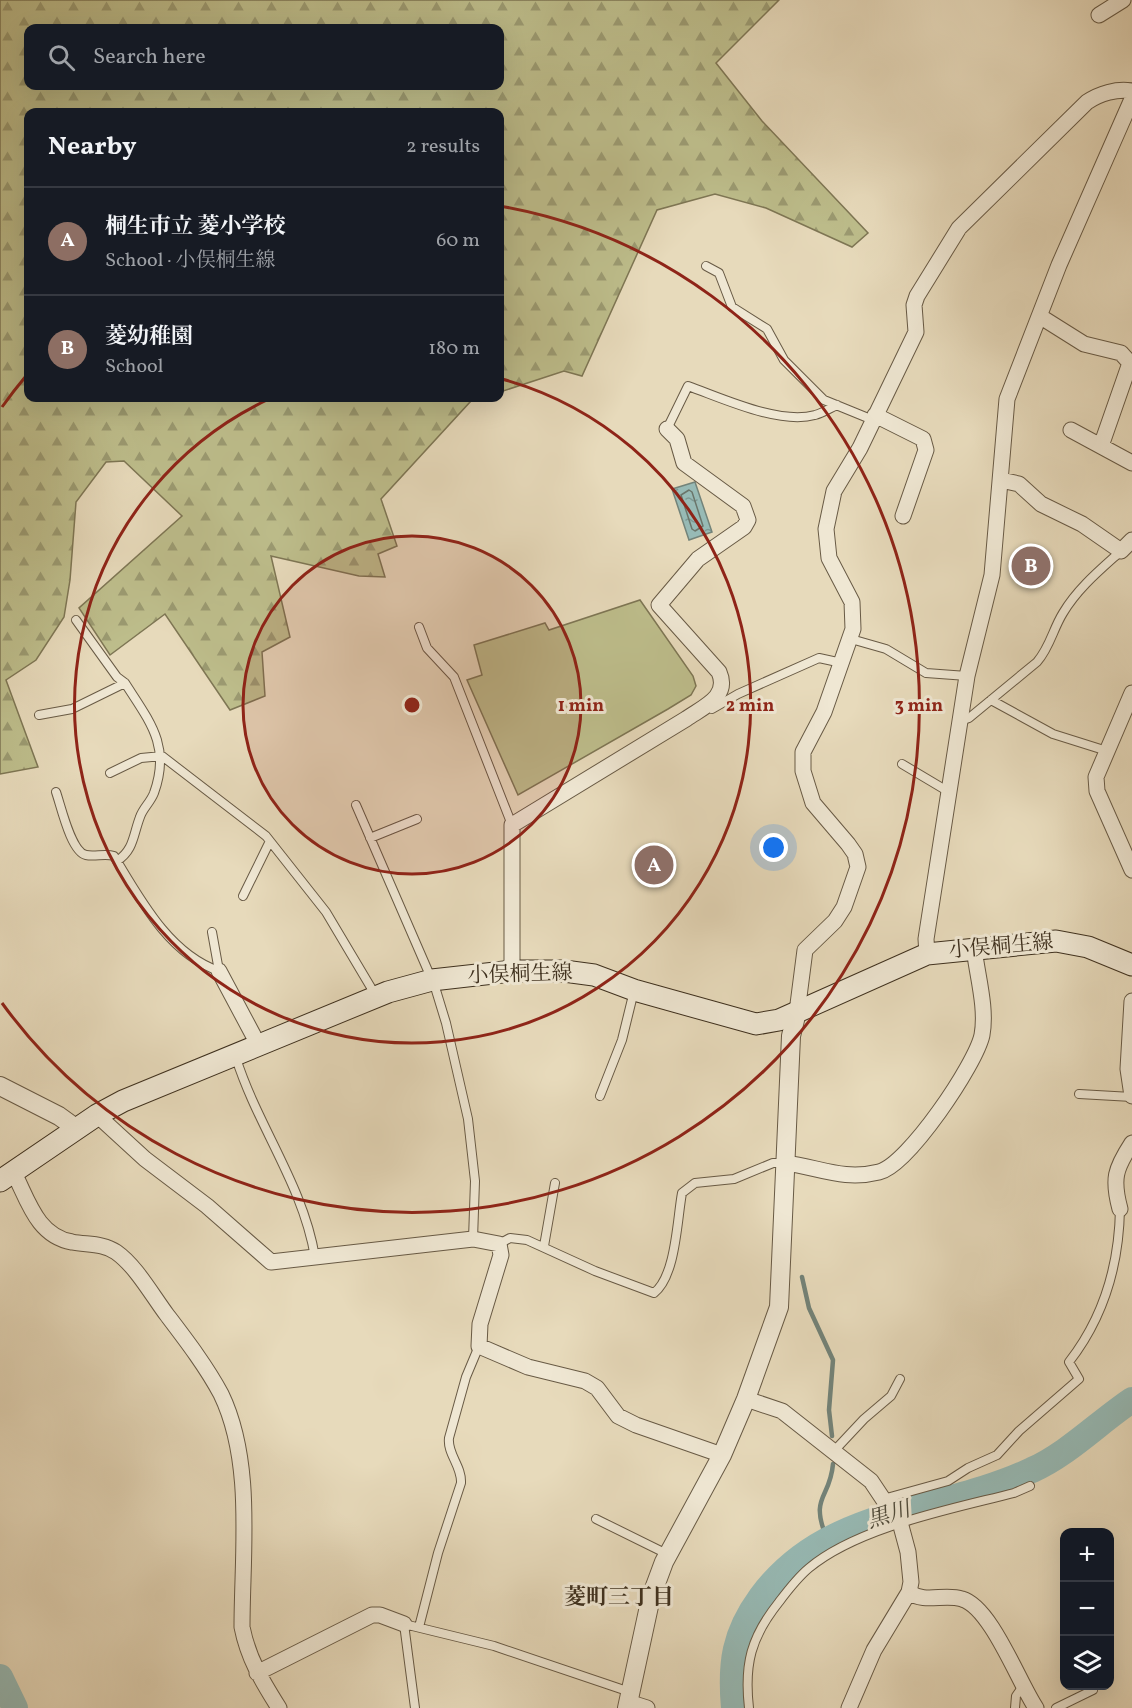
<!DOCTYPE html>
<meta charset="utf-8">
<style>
:root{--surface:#171b24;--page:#20242c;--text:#f1f3f6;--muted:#9ea1a6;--line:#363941;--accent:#c59692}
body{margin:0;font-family:Vollkorn,"Noto Serif JP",serif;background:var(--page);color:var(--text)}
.controls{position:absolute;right:18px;bottom:18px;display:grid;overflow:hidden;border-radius:12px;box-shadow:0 6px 24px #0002}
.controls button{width:54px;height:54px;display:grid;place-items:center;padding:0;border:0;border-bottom:2px solid var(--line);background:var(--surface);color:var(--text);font:30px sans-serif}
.you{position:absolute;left:774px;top:848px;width:21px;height:21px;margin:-15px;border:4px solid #fff;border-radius:50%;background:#1a73e8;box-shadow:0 0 0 9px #1a73e833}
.badge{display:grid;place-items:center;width:39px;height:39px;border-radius:50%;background:var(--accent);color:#fff;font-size:20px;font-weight:700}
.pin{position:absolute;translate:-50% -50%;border:3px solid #fff;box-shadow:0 2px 6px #0006}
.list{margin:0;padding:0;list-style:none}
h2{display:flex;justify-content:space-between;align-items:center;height:78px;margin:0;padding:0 24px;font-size:26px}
h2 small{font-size:20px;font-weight:400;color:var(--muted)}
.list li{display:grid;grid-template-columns:39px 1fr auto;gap:18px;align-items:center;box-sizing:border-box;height:108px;padding:0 24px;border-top:2px solid var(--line)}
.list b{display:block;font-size:22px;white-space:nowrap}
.list p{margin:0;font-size:20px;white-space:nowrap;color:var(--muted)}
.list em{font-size:20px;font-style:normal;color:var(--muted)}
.icon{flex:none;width:33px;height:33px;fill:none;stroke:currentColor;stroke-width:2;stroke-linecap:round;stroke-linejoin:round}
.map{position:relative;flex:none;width:1132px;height:1708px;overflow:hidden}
.search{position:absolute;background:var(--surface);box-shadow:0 6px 24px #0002;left:24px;top:24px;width:480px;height:66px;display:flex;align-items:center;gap:15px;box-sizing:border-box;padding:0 21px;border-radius:12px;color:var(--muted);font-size:22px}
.panel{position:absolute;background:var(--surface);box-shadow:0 6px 24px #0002;left:24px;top:108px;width:480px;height:294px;border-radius:12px}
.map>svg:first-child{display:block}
.forest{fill:url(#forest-firs);stroke:#7e7654;stroke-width:1.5;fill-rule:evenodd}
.pitch{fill:#bdbd8b;stroke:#7e7654;stroke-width:1.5}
.water{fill:url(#water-ripples);stroke:#738379;stroke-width:1.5}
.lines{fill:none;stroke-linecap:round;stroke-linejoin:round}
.shore{stroke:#6a756a;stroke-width:1.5}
.stream{stroke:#738379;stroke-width:4.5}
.river{stroke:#97bab5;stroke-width:26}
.service-casing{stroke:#685a45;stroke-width:10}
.minor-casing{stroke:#685a45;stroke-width:17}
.tertiary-casing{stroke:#685a45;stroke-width:20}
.secondary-casing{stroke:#3e301e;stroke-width:23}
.service{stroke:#efe7d3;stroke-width:8}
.minor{stroke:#efe7d3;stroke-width:15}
.tertiary{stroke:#efe7d3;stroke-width:18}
.secondary{stroke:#efe7d3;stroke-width:21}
.ring{fill:none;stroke:#8f2418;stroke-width:3}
.labels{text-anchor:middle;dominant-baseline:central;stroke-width:6;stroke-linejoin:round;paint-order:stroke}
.street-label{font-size:21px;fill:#3e301e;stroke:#efe7d3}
.water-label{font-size:22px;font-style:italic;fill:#504c3c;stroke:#efe7d3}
.neighbourhood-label{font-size:22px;font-weight:bold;fill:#3e301e;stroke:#efe7d3}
.centre{fill:#8f2418;stroke:#efe7d3;stroke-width:3}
.ring-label{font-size:18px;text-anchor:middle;font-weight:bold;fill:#8f2418;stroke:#efe7d3;stroke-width:6;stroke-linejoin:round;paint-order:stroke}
</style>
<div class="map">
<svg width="1132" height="1708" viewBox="0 0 1132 1708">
<defs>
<pattern id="forest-firs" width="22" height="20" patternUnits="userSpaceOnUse" patternTransform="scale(1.5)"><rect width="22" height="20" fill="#bdbd8b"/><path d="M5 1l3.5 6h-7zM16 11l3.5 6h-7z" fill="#9b9a71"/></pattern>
<pattern id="water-ripples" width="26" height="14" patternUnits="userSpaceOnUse" patternTransform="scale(1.5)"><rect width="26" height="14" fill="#97bab5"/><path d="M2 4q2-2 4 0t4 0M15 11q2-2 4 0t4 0" fill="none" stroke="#7d9893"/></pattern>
</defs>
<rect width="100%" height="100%" fill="#e7dabb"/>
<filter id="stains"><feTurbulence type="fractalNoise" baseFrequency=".00333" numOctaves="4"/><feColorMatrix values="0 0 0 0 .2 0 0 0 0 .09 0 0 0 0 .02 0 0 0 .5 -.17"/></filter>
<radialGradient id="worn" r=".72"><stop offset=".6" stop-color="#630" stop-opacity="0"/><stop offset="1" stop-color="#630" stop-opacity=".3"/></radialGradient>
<path class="forest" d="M0 0H779L716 63 762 121 868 233 852 247 766 208 715 194 657 210 582 376 564 371 500 392V112H28V398H483L471 401 381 499 397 546 378 554 385 577 359 576 271 556 290 637 262 652 265 696 230 710 165 614 110 655 79 608 182 516 124 461 106 462 76 502 70 580 64 617 36 660 6 680 38 767 0 774ZM28 28H500V86H28Z"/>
<path class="pitch" d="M640 600 693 676 696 686 691 695 668 709 518 795 467 680 482 675 474 645 545 623 549 630Z"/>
<path class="water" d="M695 482 712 532 689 540 672 489Z"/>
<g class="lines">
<path class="shore" d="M689 490 692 492 703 526 695 531 692 529 681 495Z"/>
<path class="stream" d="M802 1277 809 1308 833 1360 829 1410 832 1436
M827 1539C809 1495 830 1500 833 1464"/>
<path class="river" d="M0 1677 15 1708
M734 1708C730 1663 734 1634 761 1597 827 1507 939 1514 1032 1470 1068 1454 1099 1422 1132 1400"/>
<defs>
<path id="service" d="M706 266 719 273 732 307 767 329 784 360 824 400 873 420
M667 429 688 386C722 398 779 425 815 415 823 413 830 408 837 405
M76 620 117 677 125 683C150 722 171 746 154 793 150 803 143 808 140 817 133 835 134 850 117 861
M419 627 427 648 454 677 512 825
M851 639 886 649 926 673 967 676
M991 700 1053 734 1107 751
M712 709 738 694 819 658 842 663
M39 715 72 709 125 683
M960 721 969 718 1037 662C1050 647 1053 629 1063 613 1078 588 1100 570 1121 551
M902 764 949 792
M110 773 141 758 162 756 266 836 326 912 376 996
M56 792C61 806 71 852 86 855 95 857 105 853 114 856 140 899 169 954 219 971
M356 805 435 987 446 1023 468 1119 475 1181 473 1239
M370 838 417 819
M243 896 269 843
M212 932 219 971
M236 1058C258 1127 303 1185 315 1257
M1079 1094 1132 1097
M600 1096 622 1040 634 991
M499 1244 510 1238 527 1240 595 1271 654 1293C676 1276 677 1220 682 1193L695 1183 734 1179 773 1163H785
M544 1246 555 1183
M834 1451 864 1419 891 1396 900 1379
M883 1499 948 1481 968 1468 997 1455 1019 1431 1079 1379 1069 1362C1104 1317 1119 1266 1120 1209
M596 1519 667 1554
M419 1627 438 1553 461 1483C462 1466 447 1454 449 1438L466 1377 479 1346
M415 1708 404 1624 494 1646 630 1692
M749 1708C744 1664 751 1637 779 1602 788 1590 797 1578 809 1568 858 1527 952 1509 1014 1493L1030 1486
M1015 1708 1016 1696 1023 1686
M1056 1708 1093 1690"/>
<path id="minor" d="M1099 15 1123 0
M1041 317 1084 344 1121 353 1130 363 1101 446
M875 415 923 439 926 450 903 516
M1071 430 1132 463
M1001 480 1019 484 1041 504 1082 524 1121 551 1132 540
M1132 693 1096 777 1097 791 1132 870
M927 954 926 939 967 676 992 575 1007 399 1059 265 1132 99
M219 971 259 1046
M512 971V825L686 719C703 707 730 697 719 672L659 605 698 559 744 527 748 520 743 506 684 463 677 439 667 429
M1132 1001 1128 1069 1132 1096
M797 1012 805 950 835 921 844 907 858 867 855 854 848 844 813 803 803 771V752L824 712 853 629 852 602 829 558 826 529 834 491 860 448 916 332 914 305 917 296 959 228 1087 102C1099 94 1117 88 1132 91
M97 1115 145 1159 207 1206 271 1262 473 1239 499 1244 501 1255 480 1324 479 1346 528 1367 585 1381 597 1388 618 1416 636 1425 722 1455
M785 1163C819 1167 843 1181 879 1172 908 1165 976 1064 982 1035 987 1008 977 975 974 948
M14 1173C28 1200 37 1236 72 1242 87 1245 103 1243 116 1252 136 1266 152 1295 167 1315 186 1340 206 1366 221 1394 254 1462 242 1553 242 1627 248 1658 262 1681 279 1708
M1120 1209C1112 1179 1115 1169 1132 1143
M746 1399 782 1411 871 1481 901 1526 908 1552 911 1582 909 1592 874 1650 849 1708
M909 1592C925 1604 944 1593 962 1599 991 1607 1019 1683 1036 1708
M257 1673 372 1615H380L404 1624
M628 1702 647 1708"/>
<path id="tertiary" d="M0 1086 59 1116 77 1129
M627 1708 651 1597 664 1562 722 1455 746 1399 779 1307 791 1036 797 1012"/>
<path id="secondary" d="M0 1181 97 1115 123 1101 388 992 432 980 512 971H564L594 975 634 990 756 1024 779 1020 927 954 1056 941 1088 947 1132 965"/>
</defs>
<use href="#service" class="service-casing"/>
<use href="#minor" class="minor-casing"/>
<use href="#tertiary" class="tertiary-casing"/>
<use href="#secondary" class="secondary-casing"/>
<use href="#service" class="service"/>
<use href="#minor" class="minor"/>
<use href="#tertiary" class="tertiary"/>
<use href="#secondary" class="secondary"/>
</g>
<circle cx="412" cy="705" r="169" fill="#8f2418" fill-opacity=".12"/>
<g class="ring">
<circle cx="412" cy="705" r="169"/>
<path d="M502 379A338 338 0 1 1 269 399"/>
<path d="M2 407A507 507 0 0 1 26 376M500 206A507 507 0 1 1 2 1003"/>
</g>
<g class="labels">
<g class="street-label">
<text transform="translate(1001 947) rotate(-5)">小俣桐生線</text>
<text transform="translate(520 975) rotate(-2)">小俣桐生線</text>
</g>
<g class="water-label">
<text transform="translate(889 1516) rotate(-17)">黒川</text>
</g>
<g class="neighbourhood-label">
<text x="619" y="1598">菱町三丁目</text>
</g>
</g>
<circle cx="412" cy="705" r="9" class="centre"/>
<g class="ring-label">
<text x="581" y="711">1 min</text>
<text x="750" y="711">2 min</text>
<text x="919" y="711">3 min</text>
</g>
<rect width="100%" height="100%" filter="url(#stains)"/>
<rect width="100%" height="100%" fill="url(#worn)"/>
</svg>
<div class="controls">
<button>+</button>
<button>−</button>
<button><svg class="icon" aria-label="layers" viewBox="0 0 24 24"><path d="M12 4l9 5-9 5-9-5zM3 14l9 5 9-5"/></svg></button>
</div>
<div class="you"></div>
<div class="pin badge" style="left:654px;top:865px;background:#8d6e63">A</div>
<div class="pin badge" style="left:1031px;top:566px;background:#8d6e63">B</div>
<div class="search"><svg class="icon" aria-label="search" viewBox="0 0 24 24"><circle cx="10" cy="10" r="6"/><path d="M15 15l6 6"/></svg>Search here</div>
<section class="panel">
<h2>Nearby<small>2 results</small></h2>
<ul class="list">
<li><span class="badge" style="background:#8d6e63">A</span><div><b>桐生市立 菱小学校</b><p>School · 小俣桐生線</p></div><em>60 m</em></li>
<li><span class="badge" style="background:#8d6e63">B</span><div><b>菱幼稚園</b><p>School</p></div><em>180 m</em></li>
</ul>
</section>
</div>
